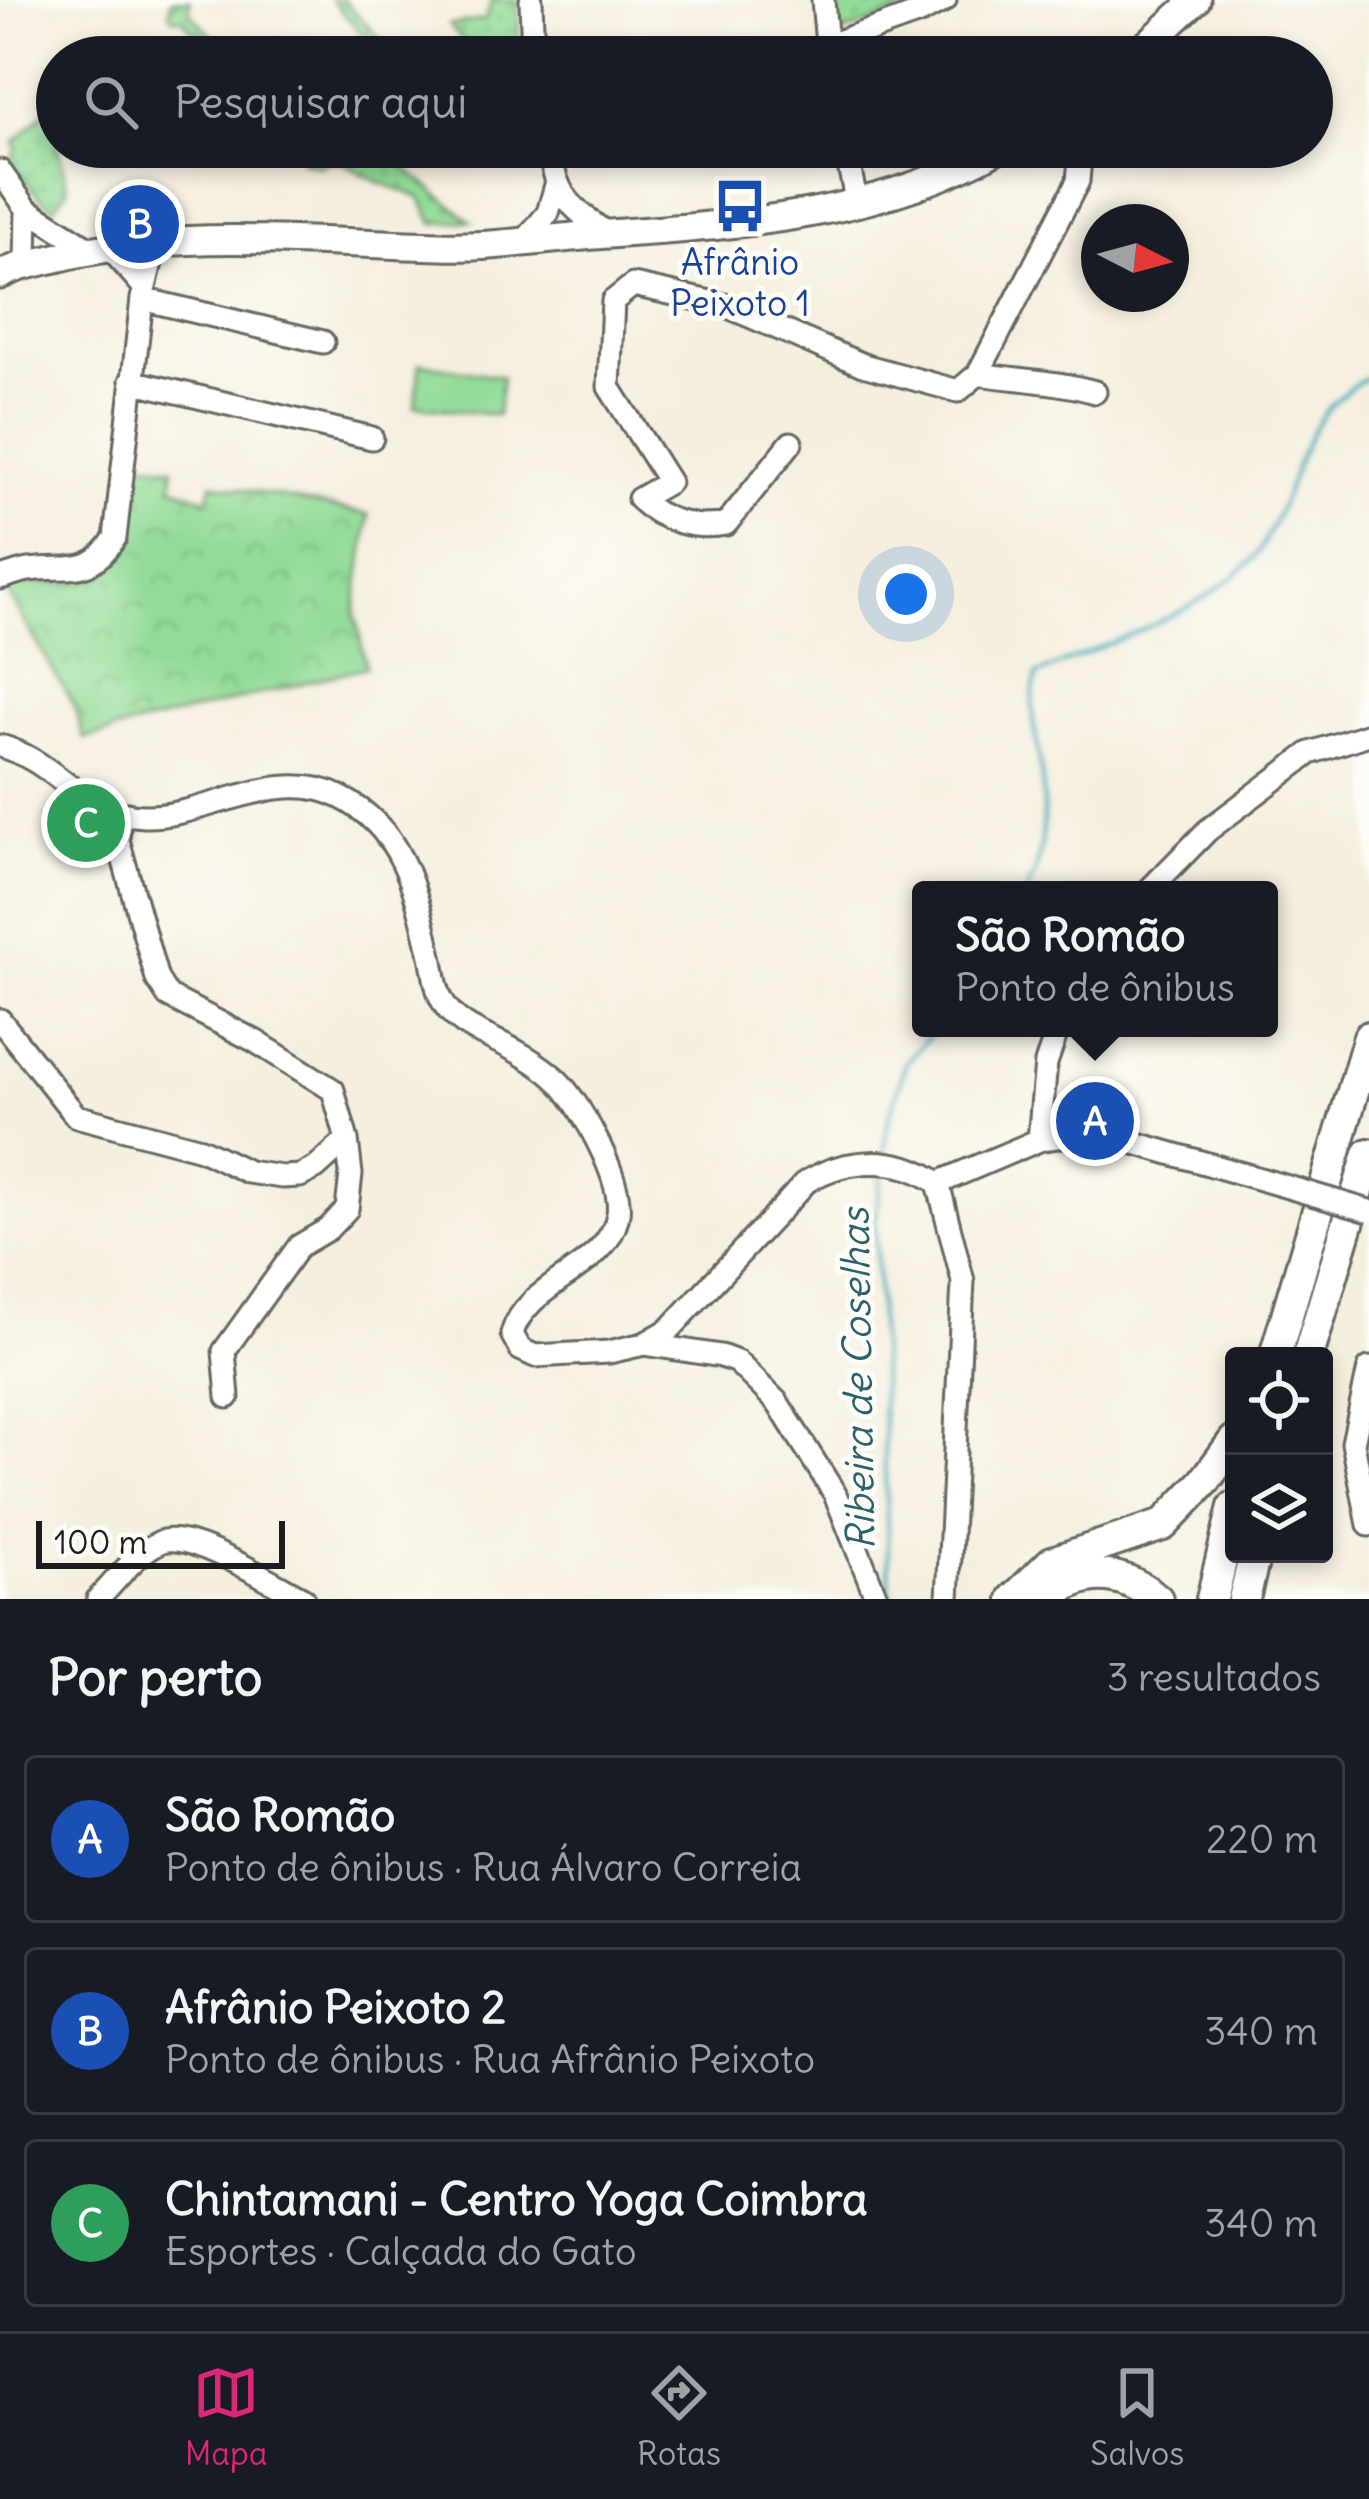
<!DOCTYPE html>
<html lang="pt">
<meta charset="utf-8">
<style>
:root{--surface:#171b24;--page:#242831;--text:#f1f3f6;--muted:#9ea1a6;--line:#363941;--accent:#db2777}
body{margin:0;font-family:Delius,sans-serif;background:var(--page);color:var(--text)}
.controls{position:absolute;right:36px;bottom:36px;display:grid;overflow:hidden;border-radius:12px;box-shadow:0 6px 18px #0003}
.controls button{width:108px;height:108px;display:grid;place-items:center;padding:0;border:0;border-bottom:3px solid var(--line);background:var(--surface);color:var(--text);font:60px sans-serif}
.compass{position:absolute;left:1081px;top:204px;width:108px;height:108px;border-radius:50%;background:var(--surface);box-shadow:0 6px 18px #0003;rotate:96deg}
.scale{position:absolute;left:36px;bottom:30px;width:249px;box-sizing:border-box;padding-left:12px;border:6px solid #1c1c1c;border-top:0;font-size:33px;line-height:42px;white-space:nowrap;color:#1c1c1c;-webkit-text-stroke:9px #fdfcf7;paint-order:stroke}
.you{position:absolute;left:906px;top:594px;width:42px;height:42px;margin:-30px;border:9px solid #fff;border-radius:50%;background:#1a73e8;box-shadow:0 0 0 18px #1a73e833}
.badge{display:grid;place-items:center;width:78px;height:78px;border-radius:50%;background:var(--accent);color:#fff;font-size:39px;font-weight:700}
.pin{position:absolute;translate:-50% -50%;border:6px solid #fff;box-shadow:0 3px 12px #0006}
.popup{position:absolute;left:912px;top:881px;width:366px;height:156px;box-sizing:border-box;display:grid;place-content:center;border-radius:12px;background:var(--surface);filter:drop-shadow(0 3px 9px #0005);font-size:39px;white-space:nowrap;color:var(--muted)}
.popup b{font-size:45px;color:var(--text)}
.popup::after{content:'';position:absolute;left:50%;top:100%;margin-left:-24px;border:24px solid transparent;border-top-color:var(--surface)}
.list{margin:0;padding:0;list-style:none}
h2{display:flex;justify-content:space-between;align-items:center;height:156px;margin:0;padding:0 48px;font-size:51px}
h2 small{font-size:39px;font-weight:400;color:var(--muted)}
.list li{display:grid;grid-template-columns:78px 1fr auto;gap:36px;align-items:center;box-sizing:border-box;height:168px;margin:0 24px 24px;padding:0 24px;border:3px solid var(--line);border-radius:12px}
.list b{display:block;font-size:45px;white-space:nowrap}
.list p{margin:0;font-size:39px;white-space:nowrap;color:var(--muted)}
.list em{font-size:39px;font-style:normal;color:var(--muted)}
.icon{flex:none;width:66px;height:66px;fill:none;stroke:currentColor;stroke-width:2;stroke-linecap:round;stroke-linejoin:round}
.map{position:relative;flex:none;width:1369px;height:1599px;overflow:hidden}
.search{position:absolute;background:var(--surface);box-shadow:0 6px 18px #0003;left:36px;right:36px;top:36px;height:132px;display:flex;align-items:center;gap:30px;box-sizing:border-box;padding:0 42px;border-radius:66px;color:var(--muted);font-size:45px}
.sheet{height:732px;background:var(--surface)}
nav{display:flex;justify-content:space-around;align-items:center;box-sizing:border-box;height:168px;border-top:3px solid var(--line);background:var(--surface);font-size:33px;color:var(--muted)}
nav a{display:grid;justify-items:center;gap:6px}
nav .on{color:var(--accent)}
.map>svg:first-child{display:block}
.grass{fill:url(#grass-dots);stroke:#577c5a;stroke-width:3}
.park{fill:url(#park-crowns);stroke:#577c5a;stroke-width:3}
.garden{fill:#92dc98;stroke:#577c5a;stroke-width:3}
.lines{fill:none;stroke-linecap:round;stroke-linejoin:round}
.stream{stroke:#3ca9bb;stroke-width:4.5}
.minor-casing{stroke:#686660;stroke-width:27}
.major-casing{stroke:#686660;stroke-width:33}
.highway-casing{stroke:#686660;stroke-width:36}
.minor{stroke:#fff;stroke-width:21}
.major{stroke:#fff;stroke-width:27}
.highway{stroke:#fff;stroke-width:30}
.minor-bridge-casing{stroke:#686660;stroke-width:27;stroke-linecap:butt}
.minor-bridge{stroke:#fff;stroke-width:21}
.labels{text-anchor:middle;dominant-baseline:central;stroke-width:10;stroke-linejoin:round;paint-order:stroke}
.transit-label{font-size:36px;fill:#164399;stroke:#fdfcf7}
.water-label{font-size:39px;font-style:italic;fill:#2c626c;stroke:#fdfcf7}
</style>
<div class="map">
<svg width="1369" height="1599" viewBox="0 0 1369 1599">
<defs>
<pattern id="grass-dots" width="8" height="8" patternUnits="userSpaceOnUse" patternTransform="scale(3)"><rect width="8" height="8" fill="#92dc98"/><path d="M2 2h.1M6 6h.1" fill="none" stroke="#7dbc82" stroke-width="1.8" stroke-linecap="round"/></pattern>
<pattern id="park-crowns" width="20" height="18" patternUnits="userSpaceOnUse" patternTransform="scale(3)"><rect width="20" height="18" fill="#92dc98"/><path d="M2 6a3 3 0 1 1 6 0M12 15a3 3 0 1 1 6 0" fill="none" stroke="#7dbc82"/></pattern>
</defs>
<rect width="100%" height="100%" fill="#fdfcf7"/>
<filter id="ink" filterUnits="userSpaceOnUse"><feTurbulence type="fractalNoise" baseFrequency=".00833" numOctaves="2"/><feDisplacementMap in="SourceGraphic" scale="24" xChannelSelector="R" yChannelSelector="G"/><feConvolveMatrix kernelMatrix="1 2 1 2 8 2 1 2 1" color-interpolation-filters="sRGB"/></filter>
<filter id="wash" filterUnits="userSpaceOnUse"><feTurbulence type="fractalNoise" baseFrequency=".004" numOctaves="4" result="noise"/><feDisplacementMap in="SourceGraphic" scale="48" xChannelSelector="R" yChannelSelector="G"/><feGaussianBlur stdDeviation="2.7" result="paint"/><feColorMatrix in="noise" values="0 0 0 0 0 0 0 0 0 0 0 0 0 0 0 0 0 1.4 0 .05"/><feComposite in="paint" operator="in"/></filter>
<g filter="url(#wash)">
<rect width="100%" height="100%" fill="#f5efdd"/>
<path class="grass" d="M171 0H190L189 11 232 57H218L181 18H173L169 13Z
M331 0H344L394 54 384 57Z
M492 0H518L519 57H479L449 25 485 20Z
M832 0H919L917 5 841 34 835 30Z
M57 99V121L53 126 68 189 54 208 41 199 11 162 17 148 14 143Z
M318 147H379L471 221 433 223 421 198 376 181 342 162 331 161 319 166 301 161Z"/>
<path class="park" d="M139 462 174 467 172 486 208 500 212 483 369 515 355 613 366 667 84 739 74 706 4 586C27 582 49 584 72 583 135 580 133 509 139 462Z"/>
<path class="garden" d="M420 363 502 377 497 415 415 406Z"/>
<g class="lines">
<path class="stream" d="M1027 890C1049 851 1045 794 1038 750 1034 724 1029 701 1037 675 1111 639 1196 618 1254 558 1262 549 1266 536 1272 526 1301 467 1303 411 1369 377
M884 1156 887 1125 906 1061 937 1028
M883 1168 875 1222 890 1599"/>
</g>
</g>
<g filter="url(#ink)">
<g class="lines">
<defs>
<path id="minor" d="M531 0 533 57
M823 0 828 56
M532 49 572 57
M795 57 922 12 945 0
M548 147C558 198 567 203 607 234
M845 147 857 204
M0 171 27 209 90 249
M525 241 548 213 556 185
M108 246 144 287
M26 261 27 209
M142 299 323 342
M978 374C1017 380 1058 381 1095 392
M131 381 372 438
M791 443 726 524C695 530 662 521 639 499L669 482 609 387 613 301 633 285 724 305 863 365 958 391 978 374 1078 181 1081 147
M0 578C9 576 19 571 29 570 70 564 88 579 115 538L142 299 156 242
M0 746C59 762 79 814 144 816 206 818 278 765 340 797 404 829 416 892 431 956 434 969 435 988 442 1000 456 1028 491 1036 516 1051 530 1059 549 1071 560 1083 583 1108 623 1181 618 1214 609 1271 526 1281 512 1334L520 1349 535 1356 609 1352 644 1344 670 1329 806 1182C847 1157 898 1155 938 1183
M120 813 118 840 157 979 168 996 255 1041 333 1090 347 1140
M1149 890 1208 830 1310 753 1369 734
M0 1020 76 1116 201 1149 248 1172 282 1177 300 1176 316 1168 347 1140 351 1174 347 1209 328 1229 299 1246 224 1351 228 1397
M1039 1140 1046 1063 1058 1028
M938 1183 963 1281 948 1599
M938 1183 1039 1140 1093 1131 1288 1187
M644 1344 721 1356 737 1362 777 1402 835 1494 877 1599
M1369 1368 1353 1443 1369 1525
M98 1599C116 1581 136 1553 160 1542 189 1529 274 1584 304 1599"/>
<path id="major" d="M1134 57 1196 0
M0 275C21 264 37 263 60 257 186 228 313 243 440 246 491 248 544 239 595 235 733 225 878 218 1000 147"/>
<path id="highway" d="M1275 1356 1369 1037
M1308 1356 1369 1154
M1014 1599 1052 1562 1163 1525 1204 1482 1234 1441
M1046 1599C1083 1568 1119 1568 1157 1599
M1212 1599 1234 1507
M1244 1599 1255 1554"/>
</defs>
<use href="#minor" class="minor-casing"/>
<use href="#major" class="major-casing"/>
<use href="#highway" class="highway-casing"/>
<use href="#minor" class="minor"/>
<use href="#major" class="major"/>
<use href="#highway" class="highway"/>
<defs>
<path id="minor-bridge" d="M1288 1187 1369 1211"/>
</defs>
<use href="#minor-bridge" class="minor-bridge-casing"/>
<use href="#minor-bridge" class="minor-bridge"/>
</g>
</g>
<defs>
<symbol id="bus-bare" viewBox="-9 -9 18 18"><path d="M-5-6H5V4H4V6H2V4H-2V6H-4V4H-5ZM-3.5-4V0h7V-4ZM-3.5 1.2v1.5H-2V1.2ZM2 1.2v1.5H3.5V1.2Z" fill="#1a4fb4" stroke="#fdfcf7" stroke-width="2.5" paint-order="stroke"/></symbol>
</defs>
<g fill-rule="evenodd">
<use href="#bus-bare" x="702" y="168" width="76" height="76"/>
</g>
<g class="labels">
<g class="transit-label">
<text x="740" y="262">Afrânio<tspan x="740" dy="41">Peixoto 1</tspan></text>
</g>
<g class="water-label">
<text transform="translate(858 1379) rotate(-91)">Ribeira de Coselhas</text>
</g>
</g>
</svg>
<div class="controls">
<button><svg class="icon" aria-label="locate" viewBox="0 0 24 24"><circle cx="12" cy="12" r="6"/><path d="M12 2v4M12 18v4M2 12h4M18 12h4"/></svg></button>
<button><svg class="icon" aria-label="layers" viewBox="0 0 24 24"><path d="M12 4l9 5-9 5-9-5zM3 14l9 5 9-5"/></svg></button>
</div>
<svg class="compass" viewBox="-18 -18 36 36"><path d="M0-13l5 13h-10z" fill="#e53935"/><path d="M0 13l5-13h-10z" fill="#9ea1a6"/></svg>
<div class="scale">100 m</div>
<div class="you"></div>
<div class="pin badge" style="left:1095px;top:1121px;background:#1a4fb4">A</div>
<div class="popup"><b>São Romão</b>Ponto de ônibus</div>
<div class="pin badge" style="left:140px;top:224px;background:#1a4fb4">B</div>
<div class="pin badge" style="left:86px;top:823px;background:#2e9e5b">C</div>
<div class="search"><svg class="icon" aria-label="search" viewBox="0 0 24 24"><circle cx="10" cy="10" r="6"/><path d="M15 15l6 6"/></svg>Pesquisar aqui</div>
</div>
<section class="sheet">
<h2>Por perto<small>3 resultados</small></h2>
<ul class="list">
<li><span class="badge" style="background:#1a4fb4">A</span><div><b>São Romão</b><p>Ponto de ônibus · Rua Álvaro Correia</p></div><em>220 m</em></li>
<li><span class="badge" style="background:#1a4fb4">B</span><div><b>Afrânio Peixoto 2</b><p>Ponto de ônibus · Rua Afrânio Peixoto</p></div><em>340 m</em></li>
<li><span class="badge" style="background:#2e9e5b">C</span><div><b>Chintamani - Centro Yoga Coimbra</b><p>Esportes · Calçada do Gato</p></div><em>340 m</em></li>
</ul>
</section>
<nav>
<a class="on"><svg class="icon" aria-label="map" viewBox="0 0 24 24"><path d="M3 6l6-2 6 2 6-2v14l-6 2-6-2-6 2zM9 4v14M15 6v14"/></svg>Mapa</a>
<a><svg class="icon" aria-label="directions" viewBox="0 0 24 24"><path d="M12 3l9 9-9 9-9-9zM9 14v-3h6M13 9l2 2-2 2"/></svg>Rotas</a>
<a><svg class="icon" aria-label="saved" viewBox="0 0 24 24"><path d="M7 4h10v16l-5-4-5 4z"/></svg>Salvos</a>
</nav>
